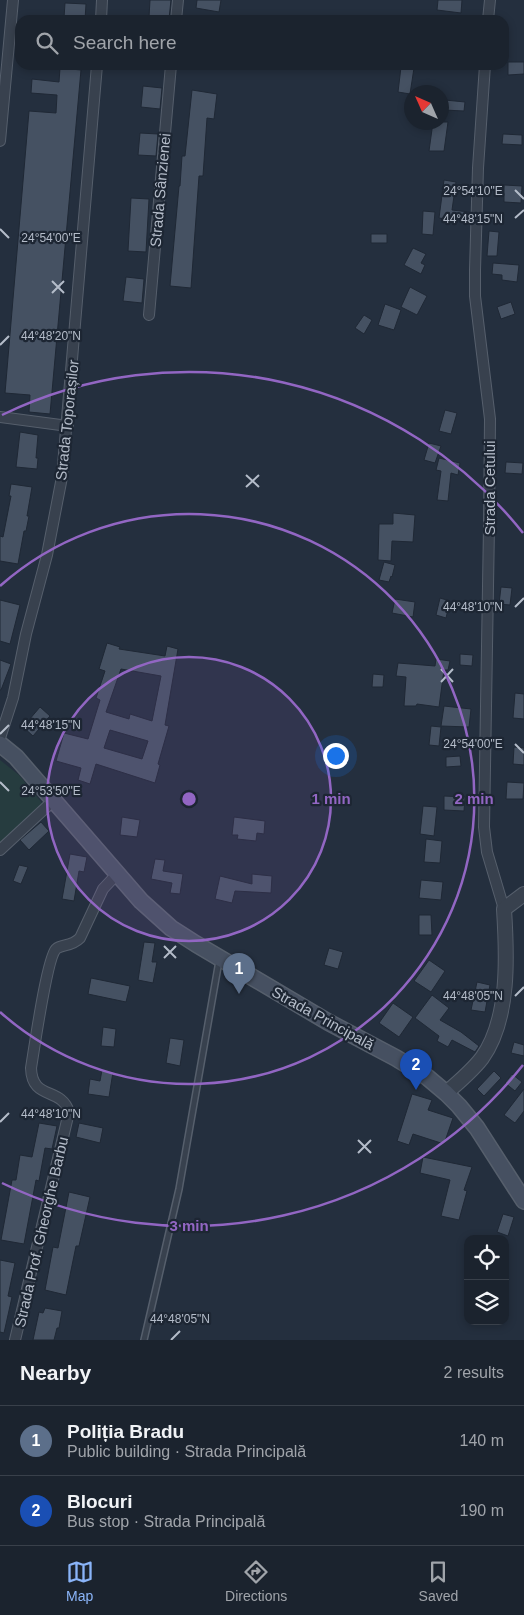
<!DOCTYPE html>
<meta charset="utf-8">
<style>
:root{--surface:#1b232e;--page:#282f3a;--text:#f1f3f6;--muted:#a0a4aa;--line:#39404a;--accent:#8ab4f8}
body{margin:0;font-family:Arial,sans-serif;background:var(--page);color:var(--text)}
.controls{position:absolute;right:15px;bottom:15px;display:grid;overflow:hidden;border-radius:10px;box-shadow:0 2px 8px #0003}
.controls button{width:45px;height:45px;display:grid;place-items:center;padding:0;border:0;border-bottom:1px solid var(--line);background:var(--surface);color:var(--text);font:25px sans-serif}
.compass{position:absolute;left:404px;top:85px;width:45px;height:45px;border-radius:50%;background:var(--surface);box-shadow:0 2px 8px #0003;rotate:315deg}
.you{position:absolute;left:335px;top:755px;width:18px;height:18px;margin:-12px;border:4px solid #fff;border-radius:50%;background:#1a73e8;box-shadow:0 0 0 8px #1a73e833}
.badge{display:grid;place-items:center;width:32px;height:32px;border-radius:50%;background:var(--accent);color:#fff;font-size:16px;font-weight:700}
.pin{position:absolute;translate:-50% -41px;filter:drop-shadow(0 1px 2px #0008)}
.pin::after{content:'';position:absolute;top:26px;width:18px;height:15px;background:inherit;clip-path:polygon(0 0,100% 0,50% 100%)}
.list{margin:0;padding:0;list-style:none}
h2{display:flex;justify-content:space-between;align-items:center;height:65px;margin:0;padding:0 20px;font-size:21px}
h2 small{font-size:16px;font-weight:400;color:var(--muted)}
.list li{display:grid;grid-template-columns:32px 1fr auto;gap:15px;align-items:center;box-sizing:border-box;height:70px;padding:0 20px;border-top:1px solid var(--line)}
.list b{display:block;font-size:19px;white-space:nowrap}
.list p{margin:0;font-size:16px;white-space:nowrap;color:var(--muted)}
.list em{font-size:16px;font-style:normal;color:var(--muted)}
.icon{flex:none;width:28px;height:28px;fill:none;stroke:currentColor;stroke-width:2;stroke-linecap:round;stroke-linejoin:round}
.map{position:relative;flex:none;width:524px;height:1340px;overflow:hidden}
.search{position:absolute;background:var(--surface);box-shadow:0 2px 8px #0003;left:15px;right:15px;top:15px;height:55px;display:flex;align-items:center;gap:12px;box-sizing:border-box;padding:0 18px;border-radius:15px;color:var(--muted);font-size:19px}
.sheet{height:205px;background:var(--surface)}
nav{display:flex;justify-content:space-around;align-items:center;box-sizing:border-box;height:70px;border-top:1px solid var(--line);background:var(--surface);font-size:14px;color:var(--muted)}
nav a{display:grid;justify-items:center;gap:2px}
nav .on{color:var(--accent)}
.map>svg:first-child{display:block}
.green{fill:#263c3f}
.building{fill:#455162;stroke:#1f2835;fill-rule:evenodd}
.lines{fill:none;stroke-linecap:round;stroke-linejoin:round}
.service-casing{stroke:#565f6c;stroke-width:8}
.minor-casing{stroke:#565f6c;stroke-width:12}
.tertiary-casing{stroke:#565f6c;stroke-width:16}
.secondary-casing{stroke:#565f6c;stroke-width:18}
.service{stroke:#38414e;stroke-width:5}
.minor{stroke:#38414e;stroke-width:10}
.tertiary{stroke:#38414e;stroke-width:14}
.secondary{stroke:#465061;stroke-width:15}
.ticks{fill:none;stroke:#b4bcc9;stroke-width:2}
.ring{fill:none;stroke:#9266c3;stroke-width:2.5}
.labels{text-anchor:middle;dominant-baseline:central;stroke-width:4.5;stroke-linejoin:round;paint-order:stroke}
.street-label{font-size:15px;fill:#b4bcc9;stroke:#1d2633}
.ticks-label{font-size:12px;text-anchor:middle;fill:#b4bcc9;stroke:#1d2633;stroke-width:4.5;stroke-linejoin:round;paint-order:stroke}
.centre{fill:#9266c3;stroke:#1d2633;stroke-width:2.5}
.ring-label{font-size:15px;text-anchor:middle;font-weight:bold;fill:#9266c3;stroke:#1d2633;stroke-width:4.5;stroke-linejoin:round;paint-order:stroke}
</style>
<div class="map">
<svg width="524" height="1340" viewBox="0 0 524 1340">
<rect width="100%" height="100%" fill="#242f3e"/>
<path class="green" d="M0 760 19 775 42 803 38 809 0 844Z"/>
<path class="building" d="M150 0H171L169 19 149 17Z
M197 0H221L219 12 196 8Z
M438 0H462L461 13 437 10Z
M65 3 86 4 85 20 64 18Z
M508 62H524V74L508 75Z
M401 67 414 68 410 94 398 92Z
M60 68 81 70 50 414 29 412 30 395 5 393 29 111 56 113 57 95 31 93 32 79 59 82Z
M143 86 162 88 160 109 141 107Z
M192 90 217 94 214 119 207 118 203 176H199L191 288 170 286 179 186H180L182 156H185Z
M445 100 465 102 464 111 444 110Z
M433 122H448L444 151H429Z
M140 133 158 134 156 156 138 155Z
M503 134 522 135V145L502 144Z
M444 180 456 182 452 210 469 212 468 222 439 218Z
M504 185 522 186 521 203 504 202Z
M131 198 149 199 146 252 128 251Z
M423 211 435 212 433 235 422 234Z
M489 231 499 232 497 256H487Z
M371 234H387V243H371Z
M413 248 426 254 421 263 425 265 421 274 404 265Z
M493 263 519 265 517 282 502 280V275L492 274Z
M126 277 144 279 142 303 123 301Z
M410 287 427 296 417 315 401 307Z
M511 302 515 314 501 319 497 307Z
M385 304 401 310 394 330 378 325Z
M364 315 372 320 364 334 355 328Z
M445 410 457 413 451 434 439 431Z
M20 432 38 435 36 458H38L37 469 16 467Z
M429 443 441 446 435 463 424 460Z
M439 458 460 463 458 475 451 473 448 501 437 500 441 471 436 470Z
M506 462 523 463 522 474 505 473Z
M11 484 32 487 27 516H29L26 531H24L18 564 0 561V536L3 537 11 496H9Z
M393 513 415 515 413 542 392 541 391 561 378 560 379 524H393Z
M384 562 395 565 392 577 391 576 389 582 379 580Z
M501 587 512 588 510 605 499 604Z
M440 598 450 601 446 618 436 615Z
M395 599 415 602 413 617 392 613Z
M0 600 20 605 10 644 0 641Z
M107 643 120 647 119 649 165 656 167 646 178 649 165 725 169 726 158 764 160 765 155 783 96 764 90 784 78 780 81 768 56 761 64 733 88 739 100 700 96 698 105 671 99 669ZM121 669 161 676 152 721 130 714 129 719 106 712ZM110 730 148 741 142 759 104 748Z
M460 654 473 655 472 666 460 665Z
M436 659 450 661 448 670H444L439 707 417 704 416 706H404L406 677 396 676 398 663 435 666Z
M0 660 11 664 1 690H0Z
M373 674 384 675 383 687H372Z
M515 693 524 694V719L513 718Z
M444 706 471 709 469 727 441 726Z
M40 707 50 716 33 736 23 727Z
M431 726 441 727 439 746 429 745Z
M514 747 524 748V765L513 764Z
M460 756 461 766 446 767V757Z
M507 782 524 783 523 799H506Z
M444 796 465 797 464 811 444 810Z
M423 806 437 807 434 836 420 834Z
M122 817 140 820 137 837 120 835Z
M234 817 265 821 264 834 257 833 256 841 237 839 238 835H232Z
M41 822 49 831 29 850 20 840Z
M426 839 442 841 440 863 424 862Z
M70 854 87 857 84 872 79 871 74 901 62 899Z
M155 859 165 860 163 871 183 874 180 894 170 893 172 883 151 879Z
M19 865 28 867 21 884 13 881Z
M252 874 272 876 271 893 235 891 232 903 215 899 220 876 252 884Z
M421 880 443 882 441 900 419 898Z
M419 915H431L432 935H419Z
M144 942 155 943 152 962H157L153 983 138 980Z
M329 948 343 952 338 969 324 965Z
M429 960 445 971 431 992 414 981Z
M91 978 130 986 126 1002 88 994Z
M477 982 490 985 485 1012 471 1010Z
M432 995 449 1008 440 1020 461 1032 479 1046 475 1052 452 1040 448 1047 437 1041 439 1036 415 1018Z
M393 1003 413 1017 399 1037 379 1023Z
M103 1027 116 1029 114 1047 101 1046Z
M170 1038 184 1040 180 1066 166 1063Z
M514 1042 524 1045V1056L511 1053Z
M102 1070 113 1072 109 1097 88 1094 90 1079 100 1081Z
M494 1071 501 1078 484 1096 477 1089Z
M512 1074 522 1082 515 1091 505 1083Z
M524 1089V1111L515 1123 504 1115Z
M412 1094 432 1100 428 1110 453 1118 444 1144 413 1134 409 1145 397 1141Z
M39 1123 57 1126 52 1149 45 1148 39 1181 36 1180 24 1244 1 1240 12 1180H16L20 1155 32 1157Z
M79 1123 103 1128 100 1143 76 1137Z
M423 1157 472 1167 464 1190 467 1191 459 1220 441 1216 450 1180 420 1173Z
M69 1192 90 1197 79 1246H76L66 1295 45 1290 53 1247 58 1248Z
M503 1214 514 1217 508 1236 497 1232Z
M0 1260 15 1263 8 1296 12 1297 4 1333 0 1332Z
M45 1308 62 1311 59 1328H57L54 1340H33L39 1312 43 1313Z"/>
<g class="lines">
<defs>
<path id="service" d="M144 1340 179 1189 219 961"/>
<path id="minor" d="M101 20 102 0
M176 20 178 0
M488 20 490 0
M485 65 478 168 475 270V296L490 419 489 526 484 827 487 852 504 909
M0 141 13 0
M149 315 171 65
M0 417 68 426
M0 738 13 698 26 634 47 555 62 477 97 65
M0 850 54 800
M15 1340 69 1112C61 1086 32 1101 31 1068 34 1050 47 958 56 949 62 944 71 947 80 938L103 889 118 873"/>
<path id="tertiary" d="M446 1093C459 1082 472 1071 482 1058 510 1019 507 955 504 909L524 894"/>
<path id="secondary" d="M0 744 16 757 141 901 171 928 196 944 328 1022 396 1058 427 1077 446 1093 459 1106 477 1128 524 1201"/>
</defs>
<use href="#service" class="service-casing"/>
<use href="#minor" class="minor-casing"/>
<use href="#tertiary" class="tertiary-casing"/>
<use href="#secondary" class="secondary-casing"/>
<use href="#service" class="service"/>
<use href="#minor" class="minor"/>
<use href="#tertiary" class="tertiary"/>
<use href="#secondary" class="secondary"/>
</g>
<path class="ticks" d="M515 190 524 199M515 218 524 210M0 229 9 238M52 281 64 293M52 293 64 281M0 345 9 336M246 475 259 487M246 487 259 475M515 607 524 598M441 669 453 682M441 682 453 669M0 734 9 725M515 744 524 753M0 782 9 791M164 946 176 958M164 958 176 946M515 996 524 987M0 1122 9 1113M358 1140 371 1153M358 1153 371 1140M171 1340 180 1331"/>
<circle cx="189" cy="799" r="142" fill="#9266c3" fill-opacity=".12"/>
<g class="ring">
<circle cx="189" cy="799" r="142"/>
<path d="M0 586A285 285 0 1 1 0 1012"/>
<path d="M523 1065A427 427 0 0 1 2 1183M2 415A427 427 0 0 1 523 533"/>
</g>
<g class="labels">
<g class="street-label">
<text transform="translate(160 190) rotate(-85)">Strada Sânzienei</text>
<text transform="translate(67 420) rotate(-84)">Strada Toporașilor</text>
<text transform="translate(489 488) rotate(-90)">Strada Cetului</text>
<text transform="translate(323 1018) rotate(29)">Strada Principală</text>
<text transform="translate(41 1232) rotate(-77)">Strada Prof. Gheorghe Barbu</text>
</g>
</g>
<g class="ticks-label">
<text x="473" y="195">24°54'10"E</text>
<text x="473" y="223">44°48'15"N</text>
<text x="51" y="242">24°54'00"E</text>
<text x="51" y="340">44°48'20"N</text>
<text x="473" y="611">44°48'10"N</text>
<text x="51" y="729">44°48'15"N</text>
<text x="473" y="748">24°54'00"E</text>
<text x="51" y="795">24°53'50"E</text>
<text x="473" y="1000">44°48'05"N</text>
<text x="51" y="1118">44°48'10"N</text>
<text x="180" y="1323">44°48'05"N</text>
</g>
<circle cx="189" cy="799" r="8" class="centre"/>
<g class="ring-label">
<text x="331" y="804">1 min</text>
<text x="474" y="804">2 min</text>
<text x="189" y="1231">3 min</text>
</g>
</svg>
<div class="controls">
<button><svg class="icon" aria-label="locate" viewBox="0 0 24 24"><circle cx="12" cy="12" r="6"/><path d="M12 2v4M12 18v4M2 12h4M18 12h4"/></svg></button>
<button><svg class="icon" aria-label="layers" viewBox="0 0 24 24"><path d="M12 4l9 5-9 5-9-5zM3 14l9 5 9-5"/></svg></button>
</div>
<svg class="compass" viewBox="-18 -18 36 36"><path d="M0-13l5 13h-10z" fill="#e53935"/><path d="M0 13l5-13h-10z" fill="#a0a4aa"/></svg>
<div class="you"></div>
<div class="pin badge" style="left:239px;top:994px;background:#5c6f8a">1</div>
<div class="pin badge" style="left:416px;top:1090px;background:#1a4fb4">2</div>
<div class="search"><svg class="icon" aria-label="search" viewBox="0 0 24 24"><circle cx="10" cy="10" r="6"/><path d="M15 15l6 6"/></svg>Search here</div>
</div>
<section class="sheet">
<h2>Nearby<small>2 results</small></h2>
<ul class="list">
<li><span class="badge" style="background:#5c6f8a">1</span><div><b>Poliția Bradu</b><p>Public building · Strada Principală</p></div><em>140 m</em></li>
<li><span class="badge" style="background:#1a4fb4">2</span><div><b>Blocuri</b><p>Bus stop · Strada Principală</p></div><em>190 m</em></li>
</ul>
</section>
<nav>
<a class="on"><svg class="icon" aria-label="map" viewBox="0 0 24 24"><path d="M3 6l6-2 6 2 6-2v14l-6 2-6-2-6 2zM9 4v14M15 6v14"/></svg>Map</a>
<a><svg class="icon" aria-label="directions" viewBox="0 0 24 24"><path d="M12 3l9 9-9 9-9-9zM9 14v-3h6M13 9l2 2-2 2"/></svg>Directions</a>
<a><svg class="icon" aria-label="saved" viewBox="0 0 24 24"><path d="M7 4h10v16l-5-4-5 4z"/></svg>Saved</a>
</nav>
